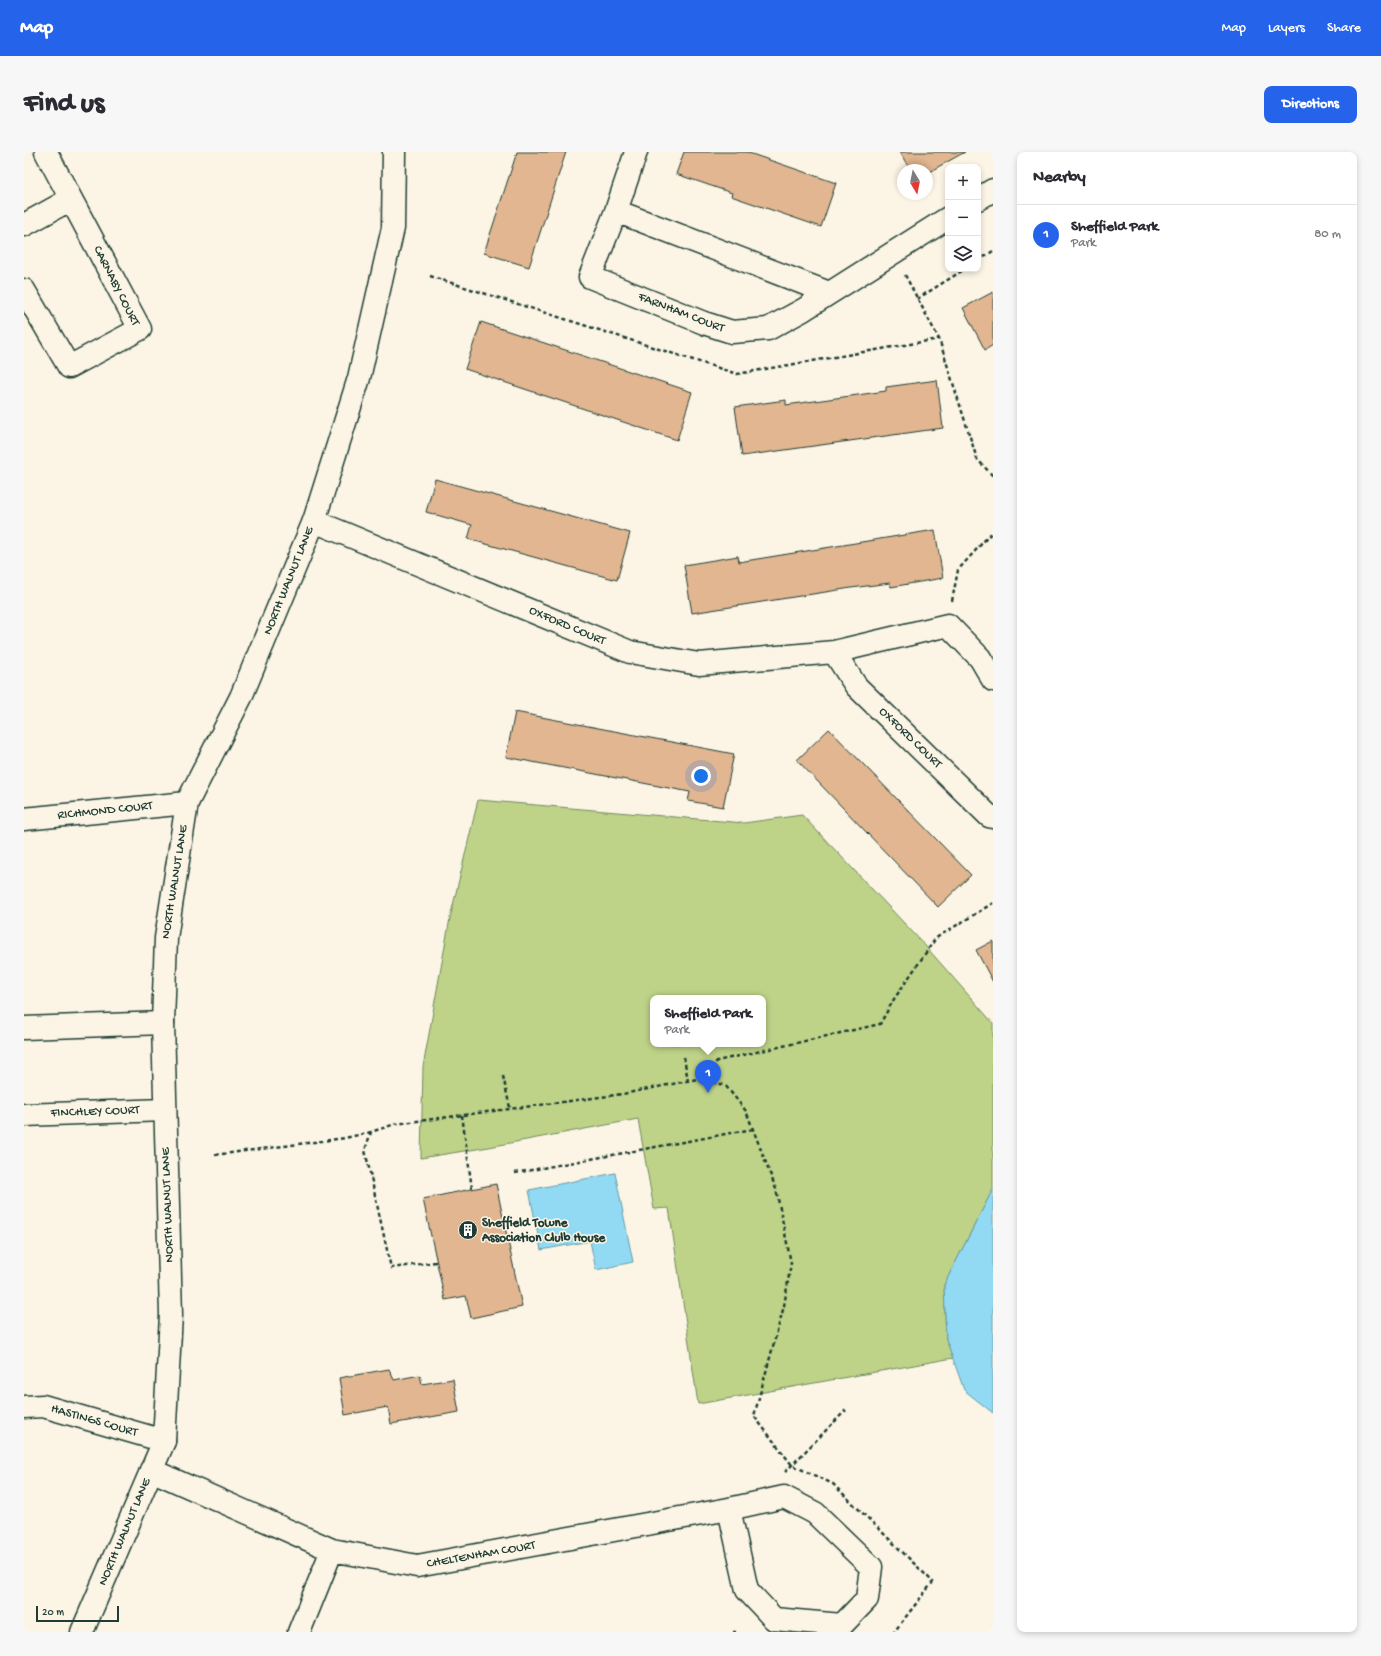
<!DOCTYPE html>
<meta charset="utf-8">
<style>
:root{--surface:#fff;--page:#f7f7f7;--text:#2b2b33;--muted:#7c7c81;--line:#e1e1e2;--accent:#2563eb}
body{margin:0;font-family:"Gochi Hand",sans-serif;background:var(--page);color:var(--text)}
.controls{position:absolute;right:12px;top:12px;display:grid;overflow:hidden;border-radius:8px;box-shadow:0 2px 6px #0003}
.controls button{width:36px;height:36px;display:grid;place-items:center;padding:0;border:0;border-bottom:1px solid var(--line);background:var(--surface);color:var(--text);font:20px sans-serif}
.compass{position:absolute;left:873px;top:12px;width:36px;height:36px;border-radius:50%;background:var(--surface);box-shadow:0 2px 6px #0003;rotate:170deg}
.scale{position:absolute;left:12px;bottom:10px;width:83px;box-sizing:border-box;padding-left:4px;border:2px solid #1f3d34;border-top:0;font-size:11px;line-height:14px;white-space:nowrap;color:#1f3d34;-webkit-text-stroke:3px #fcf5e5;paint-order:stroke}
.you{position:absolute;left:677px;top:624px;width:14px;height:14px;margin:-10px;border:3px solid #fff;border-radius:50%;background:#1a73e8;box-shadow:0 0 0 6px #1a73e833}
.badge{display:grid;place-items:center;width:26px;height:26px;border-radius:50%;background:var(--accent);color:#fff;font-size:13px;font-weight:700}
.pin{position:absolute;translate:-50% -33px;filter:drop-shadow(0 1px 2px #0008)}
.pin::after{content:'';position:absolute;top:21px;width:14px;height:12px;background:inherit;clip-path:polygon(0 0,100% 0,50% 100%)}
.popup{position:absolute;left:626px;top:843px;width:116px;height:52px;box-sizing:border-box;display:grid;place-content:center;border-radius:8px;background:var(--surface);filter:drop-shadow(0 1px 3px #0005);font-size:13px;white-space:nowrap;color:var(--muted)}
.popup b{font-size:15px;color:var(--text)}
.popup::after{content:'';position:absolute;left:50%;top:100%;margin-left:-8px;border:8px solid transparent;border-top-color:var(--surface)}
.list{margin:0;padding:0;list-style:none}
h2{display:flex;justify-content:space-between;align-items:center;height:52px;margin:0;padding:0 16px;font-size:17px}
h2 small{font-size:13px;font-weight:400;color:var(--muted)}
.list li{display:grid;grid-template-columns:26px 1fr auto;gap:12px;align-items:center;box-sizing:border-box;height:60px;padding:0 16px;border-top:1px solid var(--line)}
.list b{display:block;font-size:15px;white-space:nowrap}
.list p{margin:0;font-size:13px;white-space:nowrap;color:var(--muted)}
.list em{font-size:13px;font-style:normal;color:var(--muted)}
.icon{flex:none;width:22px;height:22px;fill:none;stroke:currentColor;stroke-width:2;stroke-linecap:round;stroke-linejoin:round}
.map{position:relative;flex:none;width:969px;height:1480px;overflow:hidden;border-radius:8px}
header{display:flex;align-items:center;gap:24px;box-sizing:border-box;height:56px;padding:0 20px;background:var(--accent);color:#fff}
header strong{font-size:19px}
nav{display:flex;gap:22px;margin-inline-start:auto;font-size:14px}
.intro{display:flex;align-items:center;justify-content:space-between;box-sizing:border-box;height:96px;padding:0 24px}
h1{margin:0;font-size:28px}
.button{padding:10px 18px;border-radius:8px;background:var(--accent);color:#fff;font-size:14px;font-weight:700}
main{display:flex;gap:24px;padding:0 24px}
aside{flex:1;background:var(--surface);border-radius:8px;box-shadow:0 2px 6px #0003}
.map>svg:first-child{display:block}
.green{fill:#bed388;stroke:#6e885e;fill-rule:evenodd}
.water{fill:#92daf4;stroke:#649ba7}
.building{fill:#e1b691;stroke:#1f3d34}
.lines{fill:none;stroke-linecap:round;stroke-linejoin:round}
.street-casing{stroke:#1f3d34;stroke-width:25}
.secondary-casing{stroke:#1f3d34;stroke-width:25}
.path{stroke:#1f3d34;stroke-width:2.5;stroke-dasharray:4 3;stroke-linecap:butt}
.street{stroke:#fcf5e5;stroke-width:22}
.secondary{stroke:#fcf5e5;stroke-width:22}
.labels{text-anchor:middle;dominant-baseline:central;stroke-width:3;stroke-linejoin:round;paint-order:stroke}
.street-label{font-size:13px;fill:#1f3d34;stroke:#fcf5e5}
.poi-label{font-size:13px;font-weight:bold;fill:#1f3d34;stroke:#fcf5e5;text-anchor:start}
</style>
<header>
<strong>Map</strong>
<nav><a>Map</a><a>Layers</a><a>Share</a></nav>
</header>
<div class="intro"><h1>Find us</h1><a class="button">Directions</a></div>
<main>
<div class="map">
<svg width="969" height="1480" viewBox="0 0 969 1480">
<rect width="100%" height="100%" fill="#fcf5e5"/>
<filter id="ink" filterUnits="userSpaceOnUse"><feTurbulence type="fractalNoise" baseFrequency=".025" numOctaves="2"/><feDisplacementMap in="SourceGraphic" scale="8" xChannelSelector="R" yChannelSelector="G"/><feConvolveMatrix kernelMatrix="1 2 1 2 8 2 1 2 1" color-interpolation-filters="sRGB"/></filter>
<g filter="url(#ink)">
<path class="green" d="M454 648 720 671 778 663 897 789 969 871V1037L920 1133 922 1187 929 1206 674 1252 645 1056 630 1057 614 967 465 995 397 1006 399 915 426 766ZM629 846H739V892H629Z"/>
<path class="water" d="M591 1021 609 1110 572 1118 566 1089 517 1098 505 1038Z
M969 1037V1261L940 1238 922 1187 920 1133Z"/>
<path class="building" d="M493 0H542L505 115 460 101Z
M660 0H722L812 31 797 75 707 44 708 41 652 22Z
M876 0H941L903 21V18H886Z
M969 140V193L961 198 939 156Z
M457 170 668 240 653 288 441 217Z
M913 228 919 276 718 304 711 255 762 248V253L862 239V235Z
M411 327 606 381 593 428 444 387 448 373 402 360Z
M911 378 919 426 867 435 866 431 827 436 668 461 660 413 714 404 715 410Z
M491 560 710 602 699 655 664 649 666 640 482 605Z
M805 577 947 723 914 755 773 608Z
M969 789V830L952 798Z
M472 1032 498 1155 447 1166 442 1144 421 1148 399 1047Z
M365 1217 370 1228 396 1223 398 1232 429 1227 435 1260 367 1272 364 1255 321 1263 315 1226Z"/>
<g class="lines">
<defs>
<path id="street" d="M612 0 592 59 566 125 680 171 708 180 744 177 779 158 924 66
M954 47 969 38
M592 59 805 141
M0 73 47 47
M0 138 45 215 116 177 22 0
M290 369 606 500 675 512 810 500 924 473 956 506 969 528
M810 500 832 534 965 664 969 665
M0 667 163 651
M0 876 139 871
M0 963 141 958
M0 1255 19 1254 140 1289
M127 1318 308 1398 393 1414 705 1357 760 1345 791 1361 847 1415 843 1447 818 1473 750 1467 723 1438 705 1357
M275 1480 308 1398"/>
<path id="secondary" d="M58 1480 140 1289 147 1163 139 871 142 786 163 651 217 545 290 369 335 226 369 76 370 0"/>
</defs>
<use href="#street" class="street-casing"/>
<use href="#secondary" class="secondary-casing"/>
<path class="path" d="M954 109 969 99
M881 123 915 187 953 307 969 324
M406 124 713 222 915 187
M893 147 941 117
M928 449 934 418 969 379
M660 905 664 929
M479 924 486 956
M679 928 693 909 856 872 870 847 912 786 969 751
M438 963 448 1037
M191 1003 321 986 347 980
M491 1021 729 977
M412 1110 367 1116 341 998 347 980 371 972 599 942 673 927 701 933 722 959 752 1037 767 1111 760 1154 730 1264 768 1313 809 1332 909 1430 870 1480
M761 1320 822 1258
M709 1480H712"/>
<use href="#street" class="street"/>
<use href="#secondary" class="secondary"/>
</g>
</g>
<defs>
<symbol id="building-disc" viewBox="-11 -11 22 22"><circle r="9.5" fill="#1f3d34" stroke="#fcf5e5"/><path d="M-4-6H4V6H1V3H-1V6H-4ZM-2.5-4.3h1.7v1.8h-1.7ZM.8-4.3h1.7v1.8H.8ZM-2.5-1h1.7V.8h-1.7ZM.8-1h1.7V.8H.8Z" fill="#fff"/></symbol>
</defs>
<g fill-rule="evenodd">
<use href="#building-disc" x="433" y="1067" width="22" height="22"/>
</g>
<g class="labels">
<g class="street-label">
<text transform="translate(92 134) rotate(63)">CARNABY COURT</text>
<text transform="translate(657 161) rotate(21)">FARNHAM COURT</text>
<text transform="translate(265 429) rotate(-68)">NORTH WALNUT LANE</text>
<text transform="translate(543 474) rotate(23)">OXFORD COURT</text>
<text transform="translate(886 586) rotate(44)">OXFORD COURT</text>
<text transform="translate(81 659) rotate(-6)">RICHMOND COURT</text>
<text transform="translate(151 730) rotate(-81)">NORTH WALNUT LANE</text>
<text transform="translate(71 960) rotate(-2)">FINCHLEY COURT</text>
<text transform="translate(144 1053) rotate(-92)">NORTH WALNUT LANE</text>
<text transform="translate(70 1269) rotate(16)">HASTINGS COURT</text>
<text transform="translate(101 1380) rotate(-67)">NORTH WALNUT LANE</text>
<text transform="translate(457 1403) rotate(-10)">CHELTENHAM COURT</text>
</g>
<g class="poi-label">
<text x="458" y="1071">Sheffield Towne<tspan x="458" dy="15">Association Clulb House</tspan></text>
</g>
</g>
</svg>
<div class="controls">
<button>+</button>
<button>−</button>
<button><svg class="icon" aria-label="layers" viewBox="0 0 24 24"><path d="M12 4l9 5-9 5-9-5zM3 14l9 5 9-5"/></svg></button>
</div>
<svg class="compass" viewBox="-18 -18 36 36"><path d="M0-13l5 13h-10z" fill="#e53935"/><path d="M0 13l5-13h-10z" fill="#7c7c81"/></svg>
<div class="scale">20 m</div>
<div class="you"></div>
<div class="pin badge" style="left:684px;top:941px">1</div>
<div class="popup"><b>Sheffield Park</b>Park</div>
</div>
<aside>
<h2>Nearby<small></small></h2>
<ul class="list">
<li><span class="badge">1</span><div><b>Sheffield Park</b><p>Park</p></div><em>80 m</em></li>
</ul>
</aside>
</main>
